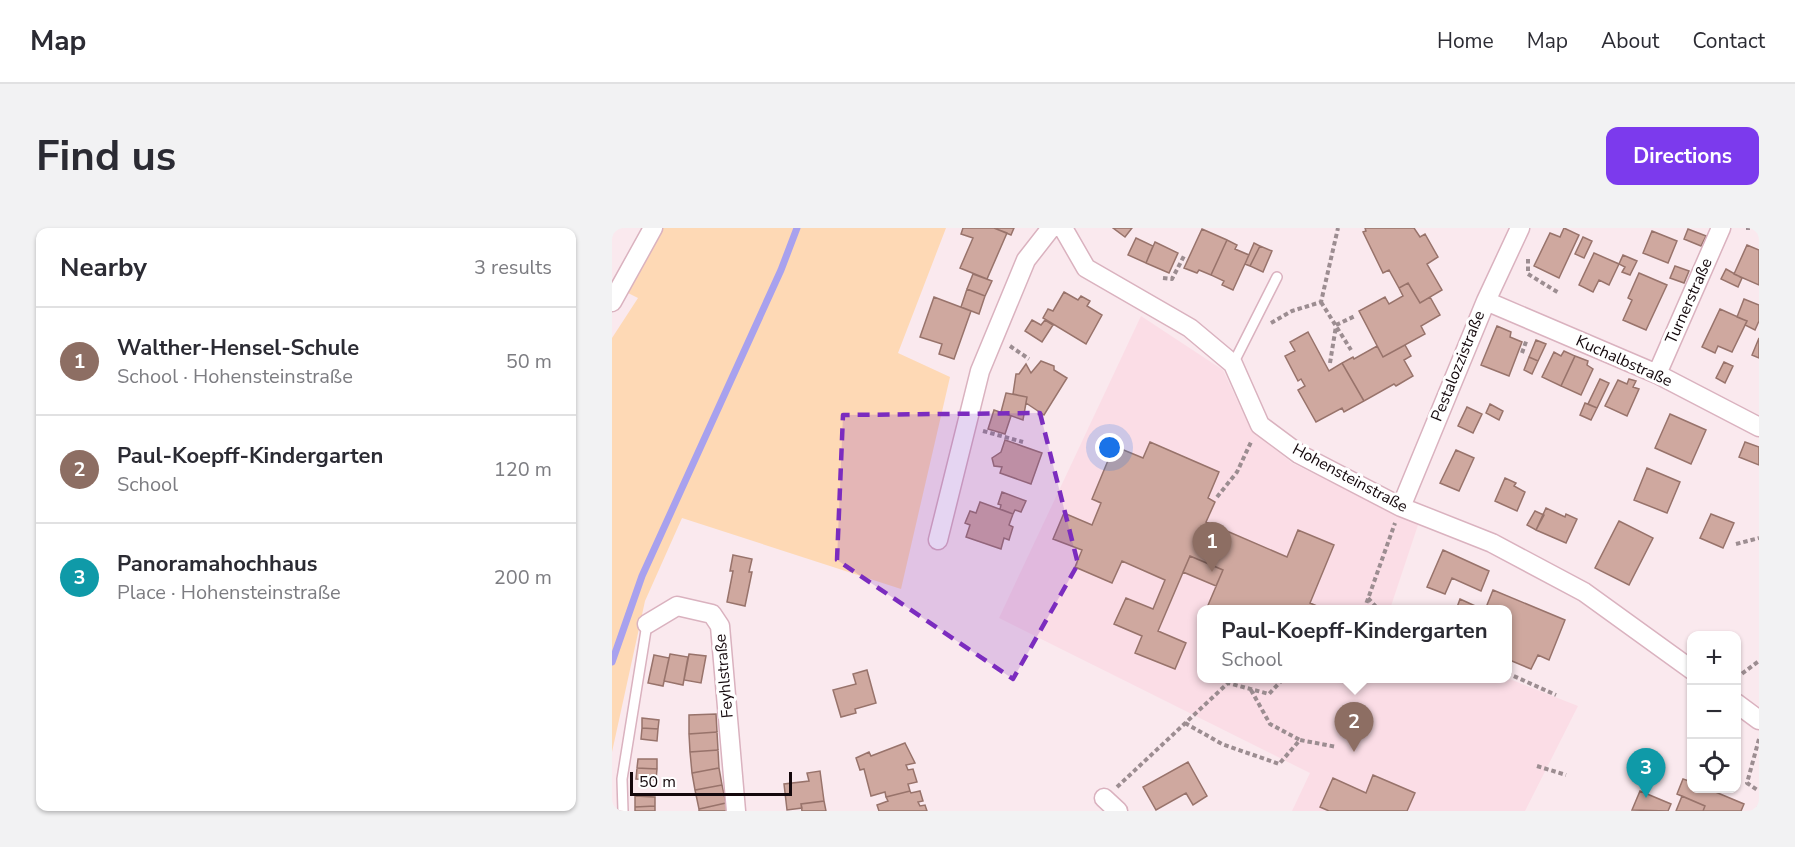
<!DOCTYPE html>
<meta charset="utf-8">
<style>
:root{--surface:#fff;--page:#f2f2f3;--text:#2b2b33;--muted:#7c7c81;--line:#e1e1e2;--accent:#7c3aed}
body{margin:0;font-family:"Nunito Sans",sans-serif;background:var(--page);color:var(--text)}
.controls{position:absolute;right:18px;bottom:18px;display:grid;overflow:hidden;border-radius:12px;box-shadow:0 2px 4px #0004}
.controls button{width:54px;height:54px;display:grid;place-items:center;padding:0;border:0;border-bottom:2px solid var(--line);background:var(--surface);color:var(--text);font:30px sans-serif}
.scale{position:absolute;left:18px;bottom:15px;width:162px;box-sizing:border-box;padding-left:6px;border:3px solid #14080c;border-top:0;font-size:16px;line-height:21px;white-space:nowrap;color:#14080c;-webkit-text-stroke:4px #fff;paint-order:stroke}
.you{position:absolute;left:498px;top:220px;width:21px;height:21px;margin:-15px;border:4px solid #fff;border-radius:50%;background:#1a73e8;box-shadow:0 0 0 9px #1a73e833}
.badge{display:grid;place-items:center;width:39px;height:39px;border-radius:50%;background:var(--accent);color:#fff;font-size:20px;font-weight:700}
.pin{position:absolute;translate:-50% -50px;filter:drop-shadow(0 2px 3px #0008)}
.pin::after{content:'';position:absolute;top:32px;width:21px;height:18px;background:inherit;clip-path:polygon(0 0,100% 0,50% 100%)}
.popup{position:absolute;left:585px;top:377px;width:315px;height:78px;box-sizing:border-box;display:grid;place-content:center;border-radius:12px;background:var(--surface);filter:drop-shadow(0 2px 4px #0005);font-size:20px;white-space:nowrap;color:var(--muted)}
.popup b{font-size:22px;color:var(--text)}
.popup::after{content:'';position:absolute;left:50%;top:100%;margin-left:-12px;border:12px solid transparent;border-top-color:var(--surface)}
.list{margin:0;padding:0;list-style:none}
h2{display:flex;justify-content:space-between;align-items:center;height:78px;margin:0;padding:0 24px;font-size:26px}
h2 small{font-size:20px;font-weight:400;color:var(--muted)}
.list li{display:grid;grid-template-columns:39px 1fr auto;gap:18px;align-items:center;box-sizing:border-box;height:108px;padding:0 24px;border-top:2px solid var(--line)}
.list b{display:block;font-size:22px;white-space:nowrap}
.list p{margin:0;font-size:20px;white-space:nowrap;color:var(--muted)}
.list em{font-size:20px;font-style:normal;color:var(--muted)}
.icon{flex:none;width:33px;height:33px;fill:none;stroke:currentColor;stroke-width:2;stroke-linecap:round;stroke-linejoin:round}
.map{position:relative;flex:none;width:1147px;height:583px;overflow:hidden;border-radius:12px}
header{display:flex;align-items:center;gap:36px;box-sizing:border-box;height:84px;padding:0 30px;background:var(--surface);border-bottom:2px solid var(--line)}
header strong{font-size:28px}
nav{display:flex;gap:33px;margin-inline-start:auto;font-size:21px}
.intro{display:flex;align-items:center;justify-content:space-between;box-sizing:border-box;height:144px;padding:0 36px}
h1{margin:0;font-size:42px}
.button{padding:15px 27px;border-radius:12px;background:var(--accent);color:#fff;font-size:21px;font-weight:700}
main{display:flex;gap:36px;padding:0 36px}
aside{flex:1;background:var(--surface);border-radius:12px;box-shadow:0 2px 4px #0004}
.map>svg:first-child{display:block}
.built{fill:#fbdde6}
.green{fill:#fed9b5}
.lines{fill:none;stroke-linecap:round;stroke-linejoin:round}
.stream{stroke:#a8a1ee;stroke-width:7}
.building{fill:#cfa89f;stroke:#98736b;stroke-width:1.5}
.service-casing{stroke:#dab2bf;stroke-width:12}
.minor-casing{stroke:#dab2bf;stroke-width:21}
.path{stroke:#9c8d91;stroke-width:4;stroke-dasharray:4.5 3;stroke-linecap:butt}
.service{stroke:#fff;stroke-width:9}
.minor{stroke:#fff;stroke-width:18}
.marked{fill:#7b2cbf;fill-opacity:0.2;stroke:#7b2cbf;stroke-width:4.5;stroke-dasharray:12 8;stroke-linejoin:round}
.labels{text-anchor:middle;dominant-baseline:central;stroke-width:6;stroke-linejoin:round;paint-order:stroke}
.street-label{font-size:16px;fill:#14080c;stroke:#fff}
</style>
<header>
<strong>Map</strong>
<nav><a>Home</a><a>Map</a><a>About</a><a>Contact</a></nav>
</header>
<div class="intro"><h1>Find us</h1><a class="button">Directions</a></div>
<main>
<aside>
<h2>Nearby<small>3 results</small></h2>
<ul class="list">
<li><span class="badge" style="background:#8d6e63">1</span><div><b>Walther-Hensel-Schule</b><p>School · Hohensteinstraße</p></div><em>50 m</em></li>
<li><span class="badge" style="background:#8d6e63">2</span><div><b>Paul-Koepff-Kindergarten</b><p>School</p></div><em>120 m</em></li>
<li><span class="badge" style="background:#0f9aa8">3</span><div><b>Panoramahochhaus</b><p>Place · Hohensteinstraße</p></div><em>200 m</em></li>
</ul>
</aside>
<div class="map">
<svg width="1147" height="583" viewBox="0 0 1147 583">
<rect width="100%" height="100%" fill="#fae9ee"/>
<path class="built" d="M529 88 611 142 639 202 680 235 806 297 778 381 589 382V450H895L966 478 913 583H680L698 545 387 390Z"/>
<path class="green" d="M47 0H334L286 125 338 149 289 361 70 290 33 373 0 524V110L26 70 12 63Z"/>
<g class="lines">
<path class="stream" d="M0 434 30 348 169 42 185 0"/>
</g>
<path class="building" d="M351 0H382L395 5 375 51 348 40 361 10 349 6Z
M382 0H402L399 7Z
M501 0H520L513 9Z
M753 0H802L808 9 813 6 826 29 815 36 830 62 808 75 796 55 787 60 777 42 771 45 751 4 754 3Z
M952 0 967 7 947 50 922 38 938 5 948 9Z
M590 1 615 12 599 47 587 42 585 45 572 40Z
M1076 1 1094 8 1089 18 1072 11Z
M1040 3 1065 13 1056 35 1031 25Z
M971 9 980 13 972 30 963 26Z
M524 10 541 18 534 35 516 27Z
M615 12 625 17 623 21 637 27 621 62 610 57 612 53 599 47Z
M543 14 566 25 557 45 534 35Z
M642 15 648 18 638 38 633 36Z
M1135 17 1147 22V57L1122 46Z
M648 18 660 23 651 44 638 38Z
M982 25 1007 36 997 57 987 52 981 64 967 57Z
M1011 27 1025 33 1018 47 1010 44 1013 39 1007 36Z
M1063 38 1077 43 1072 55 1058 50Z
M1114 41 1130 50 1126 59 1109 51Z
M1027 45 1055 57 1034 102 1011 92 1020 72 1016 70Z
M361 46 380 53 373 68 355 61Z
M796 55 808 75 818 69 828 87 809 98 813 106 771 129 747 83 773 69 777 76 791 68 787 60Z
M355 61 373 68 367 86 349 79Z
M452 64 466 72 469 68 478 73 475 78 490 87 474 116 431 90 436 81 441 83Z
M322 69 359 83 342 131 327 126 330 116 308 109Z
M1132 71 1147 77V93L1143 102 1133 97 1135 93 1125 89Z
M1108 81 1135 93 1120 124 1106 118 1103 125 1090 119Z
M420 92 429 97 433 92 441 97 430 114 413 103Z
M885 98 899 104 898 109 910 114 897 148 869 137Z
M696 104 717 143 730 135 752 173 732 184 730 180 704 194 686 162 693 158 689 151 686 153 673 128 683 123 678 114Z
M1147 110V130L1140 127Z
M924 112 934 116 926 133 917 129Z
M793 117 799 128 792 132 801 148 784 158 782 156 752 173 730 135 741 129 742 131 765 118 771 129Z
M952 123 963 128 949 158 930 149 942 124 949 128Z
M963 128 976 133 975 137 981 141 969 167 949 158Z
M917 129 926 133 920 146 912 142Z
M429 133 442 138V142L455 150 432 187 414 175 415 169 401 166 404 146H407L414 136 419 145Z
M1112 134 1121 138 1113 155 1104 150Z
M988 151 997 155 985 180 976 176Z
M1017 151 1024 153 1021 159 1027 161 1015 188 993 178 1006 152 1015 156Z
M394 165 415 169 411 192 389 184Z
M973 175 985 180 979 192 968 187Z
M878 176 891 183 887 192 874 185Z
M855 179 870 186 861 205 846 198Z
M382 182 399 188 393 206 376 201Z
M1058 186 1094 202 1079 236 1043 220Z
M393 212 430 225 419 256 388 245 390 239 382 238 380 230 389 224Z
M538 214 607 244 596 270 603 274 594 294 675 329 686 302 722 317 698 375 714 382H594L611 342 578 328 546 403 574 415 563 441 523 425 530 408 502 396 514 370 541 381 553 352 510 333 500 355 463 339 470 322 441 311 452 285 480 297 489 275 480 271 502 218 531 230Z
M1133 214 1147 219V237L1127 229Z
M844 222 862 230 847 263 828 255Z
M1035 240 1068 254 1055 285 1022 272Z
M893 250 904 255 902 258 913 264 905 283 883 273Z
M390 264 414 273 409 284 403 282 401 286 388 281 389 277 386 276Z
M368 274 401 286 397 297 401 299 397 312 392 310 389 321 354 309 358 297 353 295 358 283 364 285Z
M934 280 953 289 954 286 965 291 954 315 924 302Z
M923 283 932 287 924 302 915 297Z
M1099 286 1122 295 1111 320 1088 310Z
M1007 293 1041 310 1017 357 983 340Z
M831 322 877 343 869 363 840 350 833 366 815 359Z
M121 327 140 331 137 344H140L133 378 115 374 121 343H118Z
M578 328 611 342 604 358 571 344Z
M881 362 953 392 937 432 926 427 919 441 895 431V382H873Z
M848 371 872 382H844Z
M58 426 76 429 71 457 52 453Z
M77 426 94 428 89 455 72 452Z
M42 427 57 430 51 458 36 455Z
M255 442 264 475 243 481 244 485 229 489 221 462 244 456 241 446Z
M104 486 105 504 77 506V487Z
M30 490 47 492 46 501 30 500Z
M30 500 46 501 45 513 29 511Z
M105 504 106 522 78 524 77 506Z
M293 515 303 535 294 537 296 542 301 541 305 554 296 556 298 563 274 569 273 564 259 568 252 541 248 542 244 530 257 524 259 528Z
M106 522 107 540 80 545 78 524Z
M26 531H45V541L25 540Z
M576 534 595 568 581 577 574 565 544 582 531 559Z
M25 540 45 541 44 552 24 551Z
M107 540 110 557 83 562 80 545Z
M208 543 212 573 189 576 190 580 175 582 172 556 197 553 195 545Z
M761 547 803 565 795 583H717L708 579 721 550 754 565Z
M1071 551 1080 554V560H1094L1132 576 1129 583H1091L1093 578 1065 566Z
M110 557 114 575 87 581 83 562Z
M298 563 299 565 308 563 311 573 306 574 308 578 313 577 315 583H267L265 577 276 573 274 569Z
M1028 563 1059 576 1056 583 1020 582Z
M23 568 43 569V578L23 579Z
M1070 568 1093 578 1091 583H1064Z
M212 573 214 583H190L189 576Z
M114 575 115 583H87V581Z
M43 578V583H23V579Z"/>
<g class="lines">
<defs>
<path id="service" d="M621 136 665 49
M11 583 10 551 35 396"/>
<path id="minor" d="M451 0 474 40 578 100 621 136 648 197 687 226 789 279 880 315 972 364 1080 442
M874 73 1045 146 1147 199
M0 74 41 0
M1045 146 1109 0
M789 279 874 73 908 0
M326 312 368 143 414 32 439 0
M35 396 65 378 100 386 108 398 124 583
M1124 475 1147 492
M492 570 506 583"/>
</defs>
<use href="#service" class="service-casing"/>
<use href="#minor" class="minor-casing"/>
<path class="path" d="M1134 0H1138
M916 31V46L947 65
M551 50 560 51 572 28
M709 74 739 122
M659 95 680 83 709 74 726 0
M724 97 743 88
M398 118 417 131
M910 125 915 111
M718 135 724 98
M371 203 411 214
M605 269 625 244 639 214
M1124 316 1147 310
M756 370 767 382
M752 382 783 295
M895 445 944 467
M1124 450 1147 433
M639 462 658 496 688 512
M573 495 610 516 667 536 688 512 725 519
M1147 511 1135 555 1147 563
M925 538 954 547
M505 559 616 455 657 466 672 450
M1145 583 1147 579"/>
<use href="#service" class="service"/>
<use href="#minor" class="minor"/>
</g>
<path class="marked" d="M428 185 466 336 401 451 225 332 231 187Z"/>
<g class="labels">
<g class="street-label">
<text transform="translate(1077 73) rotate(-66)">Turnerstraße</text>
<text transform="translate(1012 133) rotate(24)">Kuchalbstraße</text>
<text transform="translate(846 138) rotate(-68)">Pestalozzistraße</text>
<text transform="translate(738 250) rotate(28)">Hohensteinstraße</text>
<text transform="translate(112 448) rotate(-95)">Feyhlstraße</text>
</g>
</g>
</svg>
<div class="controls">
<button>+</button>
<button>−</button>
<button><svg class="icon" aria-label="locate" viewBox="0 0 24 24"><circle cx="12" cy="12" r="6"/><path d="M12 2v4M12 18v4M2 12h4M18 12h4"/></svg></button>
</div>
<div class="scale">50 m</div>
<div class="you"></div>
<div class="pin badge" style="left:600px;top:344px;background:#8d6e63">1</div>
<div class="pin badge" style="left:742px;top:524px;background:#8d6e63">2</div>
<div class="popup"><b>Paul-Koepff-Kindergarten</b>School</div>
<div class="pin badge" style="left:1034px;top:570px;background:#0f9aa8">3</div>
</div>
</main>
